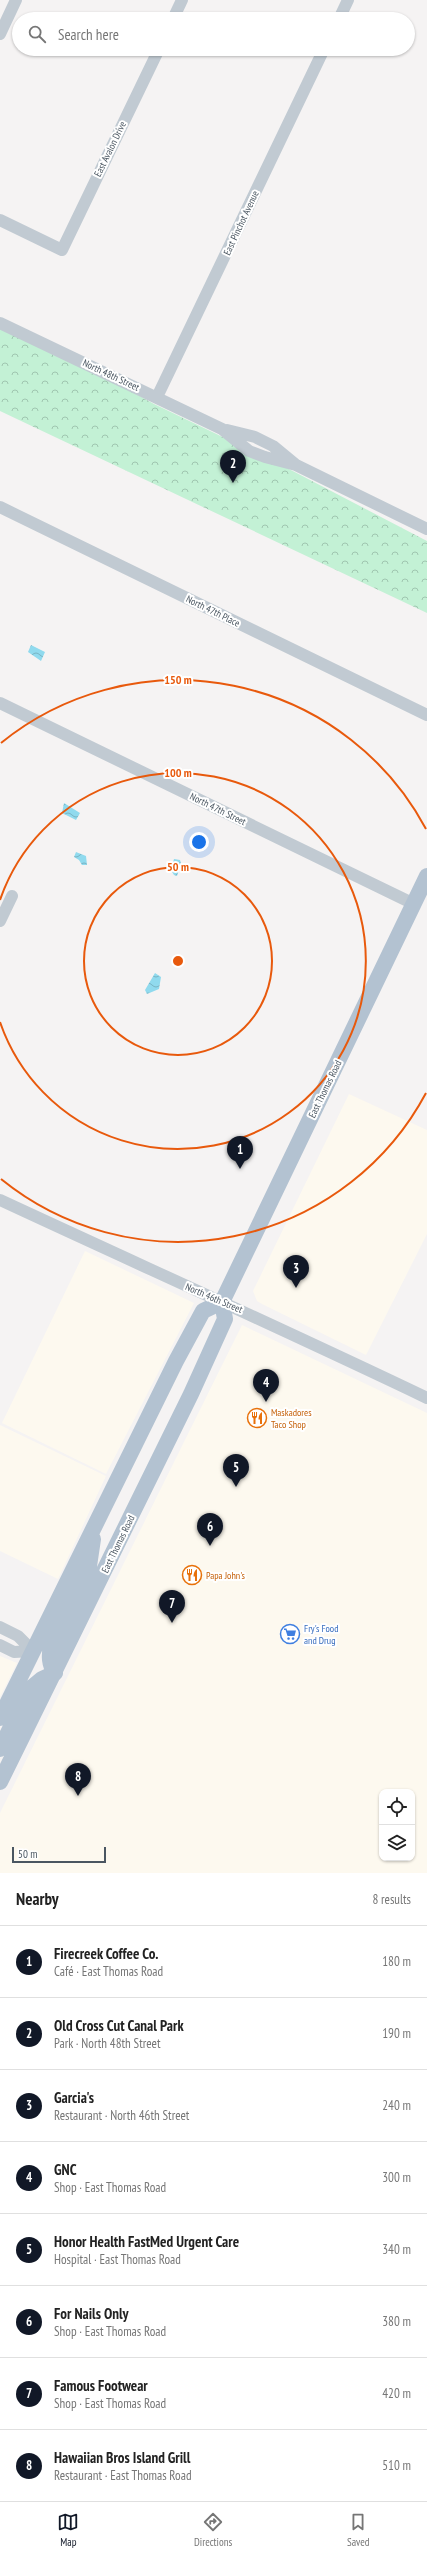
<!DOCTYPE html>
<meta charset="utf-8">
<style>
:root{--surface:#fff;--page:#f6f6f6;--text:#222;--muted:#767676;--line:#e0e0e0;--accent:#111827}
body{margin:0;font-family:"PT Sans Narrow",sans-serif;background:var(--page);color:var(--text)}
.controls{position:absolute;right:12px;bottom:12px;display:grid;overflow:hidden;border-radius:8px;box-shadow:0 1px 3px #0004}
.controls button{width:36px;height:36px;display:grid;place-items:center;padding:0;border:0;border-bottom:1px solid var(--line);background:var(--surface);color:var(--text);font:20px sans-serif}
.scale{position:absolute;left:12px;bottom:10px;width:94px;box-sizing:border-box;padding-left:4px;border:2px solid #4a5661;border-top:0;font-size:11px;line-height:14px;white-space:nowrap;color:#4a5661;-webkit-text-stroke:3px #fff;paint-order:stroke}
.you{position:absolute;left:199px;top:842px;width:14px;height:14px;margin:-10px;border:3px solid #fff;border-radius:50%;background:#1a73e8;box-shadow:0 0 0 6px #1a73e833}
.badge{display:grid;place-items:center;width:26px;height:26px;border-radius:50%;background:var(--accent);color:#fff;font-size:13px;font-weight:700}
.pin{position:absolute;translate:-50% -33px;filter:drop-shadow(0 1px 2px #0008)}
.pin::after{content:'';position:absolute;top:21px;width:14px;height:12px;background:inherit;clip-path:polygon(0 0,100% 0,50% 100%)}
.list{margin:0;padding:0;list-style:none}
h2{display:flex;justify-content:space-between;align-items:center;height:52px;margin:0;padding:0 16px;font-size:17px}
h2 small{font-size:13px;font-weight:400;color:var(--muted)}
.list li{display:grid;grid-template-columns:26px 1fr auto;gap:12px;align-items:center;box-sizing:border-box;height:72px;padding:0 16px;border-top:1px solid var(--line)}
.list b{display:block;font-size:15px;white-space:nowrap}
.list p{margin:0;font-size:13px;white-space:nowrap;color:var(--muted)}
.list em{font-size:13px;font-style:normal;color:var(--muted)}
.icon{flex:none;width:22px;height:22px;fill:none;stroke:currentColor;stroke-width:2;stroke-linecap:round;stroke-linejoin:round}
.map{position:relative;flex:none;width:427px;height:1873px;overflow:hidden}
.search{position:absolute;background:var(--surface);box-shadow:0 1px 3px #0004;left:12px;right:12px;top:12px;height:44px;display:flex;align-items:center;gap:10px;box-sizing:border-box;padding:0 14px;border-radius:22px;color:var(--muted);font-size:15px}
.sheet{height:628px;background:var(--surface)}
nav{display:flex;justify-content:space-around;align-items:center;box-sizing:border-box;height:56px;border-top:1px solid var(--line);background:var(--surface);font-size:11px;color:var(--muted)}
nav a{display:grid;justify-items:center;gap:2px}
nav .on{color:var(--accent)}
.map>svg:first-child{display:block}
.commercial{fill:#fdf9ef;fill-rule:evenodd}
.forest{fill:url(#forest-crowns)}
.water{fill:url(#water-waves)}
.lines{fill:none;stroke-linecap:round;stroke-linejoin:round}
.minor{stroke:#c1cad2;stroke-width:12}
.major{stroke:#b3c2d1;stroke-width:16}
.ring{fill:none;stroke:#e8590c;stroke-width:2}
.labels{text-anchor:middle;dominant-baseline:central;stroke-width:4;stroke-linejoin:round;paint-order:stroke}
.street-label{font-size:10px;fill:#4a5661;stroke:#fff}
.food-label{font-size:10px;fill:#c56008;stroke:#fff;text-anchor:start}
.shop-label{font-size:10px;fill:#366cbe;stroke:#fff;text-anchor:start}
.centre{fill:#e8590c;stroke:#fff;stroke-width:2}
.ring-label{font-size:12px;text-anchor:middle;font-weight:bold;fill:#e8590c;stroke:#fff;stroke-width:4;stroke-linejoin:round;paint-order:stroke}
</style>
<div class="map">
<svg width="427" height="1873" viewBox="0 0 427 1873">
<defs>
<pattern id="forest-crowns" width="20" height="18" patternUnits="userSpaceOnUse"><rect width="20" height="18" fill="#c3f1d5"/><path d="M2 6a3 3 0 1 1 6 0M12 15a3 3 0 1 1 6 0" fill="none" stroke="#a0c6b0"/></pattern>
<pattern id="water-waves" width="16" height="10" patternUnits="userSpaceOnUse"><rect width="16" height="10" fill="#90daee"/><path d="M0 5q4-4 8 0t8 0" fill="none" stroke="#78b4c4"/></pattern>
</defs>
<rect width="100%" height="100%" fill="#f5f3f3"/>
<path class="commercial" d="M349 1094 427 1130V1234L366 1355 262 1304 257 1301 253 1291Z
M85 1251 194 1303 106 1474 2 1423Z
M242 1325 427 1413V1873H0V1813ZM382 1792H412V1858H382Z
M0 1425 106 1476 58 1579 0 1551Z
M0 1656 17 1663 0 1697Z"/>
<path class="forest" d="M0 325 90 368 154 404 287 468 427 541V613L0 411Z"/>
<path class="water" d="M31 645 45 652 41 661 28 652Z
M64 803 80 813 76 820 62 813Z
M76 852 86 856 87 865H82L79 860 74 857Z
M174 859 180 860 181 863 177 876 174 875 171 870Z
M155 973 161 977 159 989 147 994 145 990Z"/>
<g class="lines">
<path class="minor" d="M173 19 182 0
M339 19 348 0
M0 34 16 0
M0 220 62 250 159 49
M0 323 222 429 249 451 265 457 296 465
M157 397 324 49
M227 430 255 437 273 446 296 465 427 529
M0 507 427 715
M0 703 414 904
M0 921 12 896
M0 1200C142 1266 285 1330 427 1398
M0 1627 18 1636 33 1651
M0 1645 14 1652 33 1651"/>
<path class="major" d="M55 1673C49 1664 49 1656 51 1645L89 1566 93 1539
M0 1718 176 1361 203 1311 222 1302
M0 1749 30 1689 42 1679 55 1673
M0 1782 191 1394 225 1319 222 1302 427 876"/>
</g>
<g class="ring">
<circle cx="178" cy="961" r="94"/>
<path d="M0 900A188 188 0 1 1 0 1022"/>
<path d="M426 1093A281 281 0 0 1 1 1179M1 743A281 281 0 0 1 426 829"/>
</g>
<defs>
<symbol id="restaurant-ring" viewBox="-11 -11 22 22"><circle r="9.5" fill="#fff" stroke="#e8710a" stroke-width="1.5"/><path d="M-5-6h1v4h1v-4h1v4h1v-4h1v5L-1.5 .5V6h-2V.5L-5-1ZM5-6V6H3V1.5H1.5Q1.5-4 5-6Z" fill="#e8710a"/></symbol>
<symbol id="supermarket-ring" viewBox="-11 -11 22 22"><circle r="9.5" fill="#fff" stroke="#3f7fe0" stroke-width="1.5"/><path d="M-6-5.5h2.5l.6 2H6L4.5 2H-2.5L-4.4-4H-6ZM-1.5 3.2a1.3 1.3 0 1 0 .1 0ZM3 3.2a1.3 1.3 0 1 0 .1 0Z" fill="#3f7fe0"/></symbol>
</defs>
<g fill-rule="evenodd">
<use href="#restaurant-ring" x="246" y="1407" width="22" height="22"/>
<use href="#restaurant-ring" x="181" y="1564" width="22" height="22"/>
<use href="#supermarket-ring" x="279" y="1623" width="22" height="22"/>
</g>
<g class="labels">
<g class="street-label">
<text transform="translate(110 149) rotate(-64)">East Avalon Drive</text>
<text transform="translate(241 223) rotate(-65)">East Pinchot Avenue</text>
<text transform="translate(111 375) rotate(25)">North 48th Street</text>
<text transform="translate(213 611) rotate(26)">North 47th Place</text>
<text transform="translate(218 809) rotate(26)">North 47th Street</text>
<text transform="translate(325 1089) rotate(-64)">East Thomas Road</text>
<text transform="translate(214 1298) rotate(23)">North 46th Street</text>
<text transform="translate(118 1544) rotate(-64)">East Thomas Road</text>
</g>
<g class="food-label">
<text x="271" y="1412">Maskadores<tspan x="271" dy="12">Taco Shop</tspan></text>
<text x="206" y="1575">Papa John's</text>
</g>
<g class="shop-label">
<text x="304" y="1628">Fry's Food<tspan x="304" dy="12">and Drug</tspan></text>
</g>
</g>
<circle cx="178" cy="961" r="6" class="centre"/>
<g class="ring-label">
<text x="178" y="684">150 m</text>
<text x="178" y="777">100 m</text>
<text x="178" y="871">50 m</text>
</g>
</svg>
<div class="controls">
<button><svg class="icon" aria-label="locate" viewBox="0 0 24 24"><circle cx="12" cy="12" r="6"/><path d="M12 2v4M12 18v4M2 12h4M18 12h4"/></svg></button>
<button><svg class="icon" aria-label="layers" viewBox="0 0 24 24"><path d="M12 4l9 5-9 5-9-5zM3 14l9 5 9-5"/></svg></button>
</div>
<div class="scale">50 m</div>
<div class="you"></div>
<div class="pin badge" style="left:240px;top:1169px">1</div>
<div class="pin badge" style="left:233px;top:483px">2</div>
<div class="pin badge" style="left:296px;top:1288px">3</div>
<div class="pin badge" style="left:266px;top:1402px">4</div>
<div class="pin badge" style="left:236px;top:1487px">5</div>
<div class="pin badge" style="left:210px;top:1546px">6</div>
<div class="pin badge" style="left:172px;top:1623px">7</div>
<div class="pin badge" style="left:78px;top:1796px">8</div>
<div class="search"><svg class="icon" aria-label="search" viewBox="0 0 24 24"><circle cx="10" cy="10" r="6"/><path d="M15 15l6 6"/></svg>Search here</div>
</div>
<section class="sheet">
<h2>Nearby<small>8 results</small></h2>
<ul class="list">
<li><span class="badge">1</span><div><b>Firecreek Coffee Co.</b><p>Café · East Thomas Road</p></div><em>180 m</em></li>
<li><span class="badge">2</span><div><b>Old Cross Cut Canal Park</b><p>Park · North 48th Street</p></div><em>190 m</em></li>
<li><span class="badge">3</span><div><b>Garcia's</b><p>Restaurant · North 46th Street</p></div><em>240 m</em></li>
<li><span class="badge">4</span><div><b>GNC</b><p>Shop · East Thomas Road</p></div><em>300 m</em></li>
<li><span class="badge">5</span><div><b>Honor Health FastMed Urgent Care</b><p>Hospital · East Thomas Road</p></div><em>340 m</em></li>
<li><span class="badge">6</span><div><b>For Nails Only</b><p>Shop · East Thomas Road</p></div><em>380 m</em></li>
<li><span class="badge">7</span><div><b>Famous Footwear</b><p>Shop · East Thomas Road</p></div><em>420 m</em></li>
<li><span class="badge">8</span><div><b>Hawaiian Bros Island Grill</b><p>Restaurant · East Thomas Road</p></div><em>510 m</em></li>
</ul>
</section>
<nav>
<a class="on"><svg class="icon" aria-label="map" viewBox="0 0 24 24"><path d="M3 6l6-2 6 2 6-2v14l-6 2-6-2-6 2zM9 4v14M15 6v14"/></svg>Map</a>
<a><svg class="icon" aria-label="directions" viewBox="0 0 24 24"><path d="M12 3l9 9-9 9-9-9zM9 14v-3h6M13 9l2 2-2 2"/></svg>Directions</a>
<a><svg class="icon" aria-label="saved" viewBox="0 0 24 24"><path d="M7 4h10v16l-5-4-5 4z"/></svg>Saved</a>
</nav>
